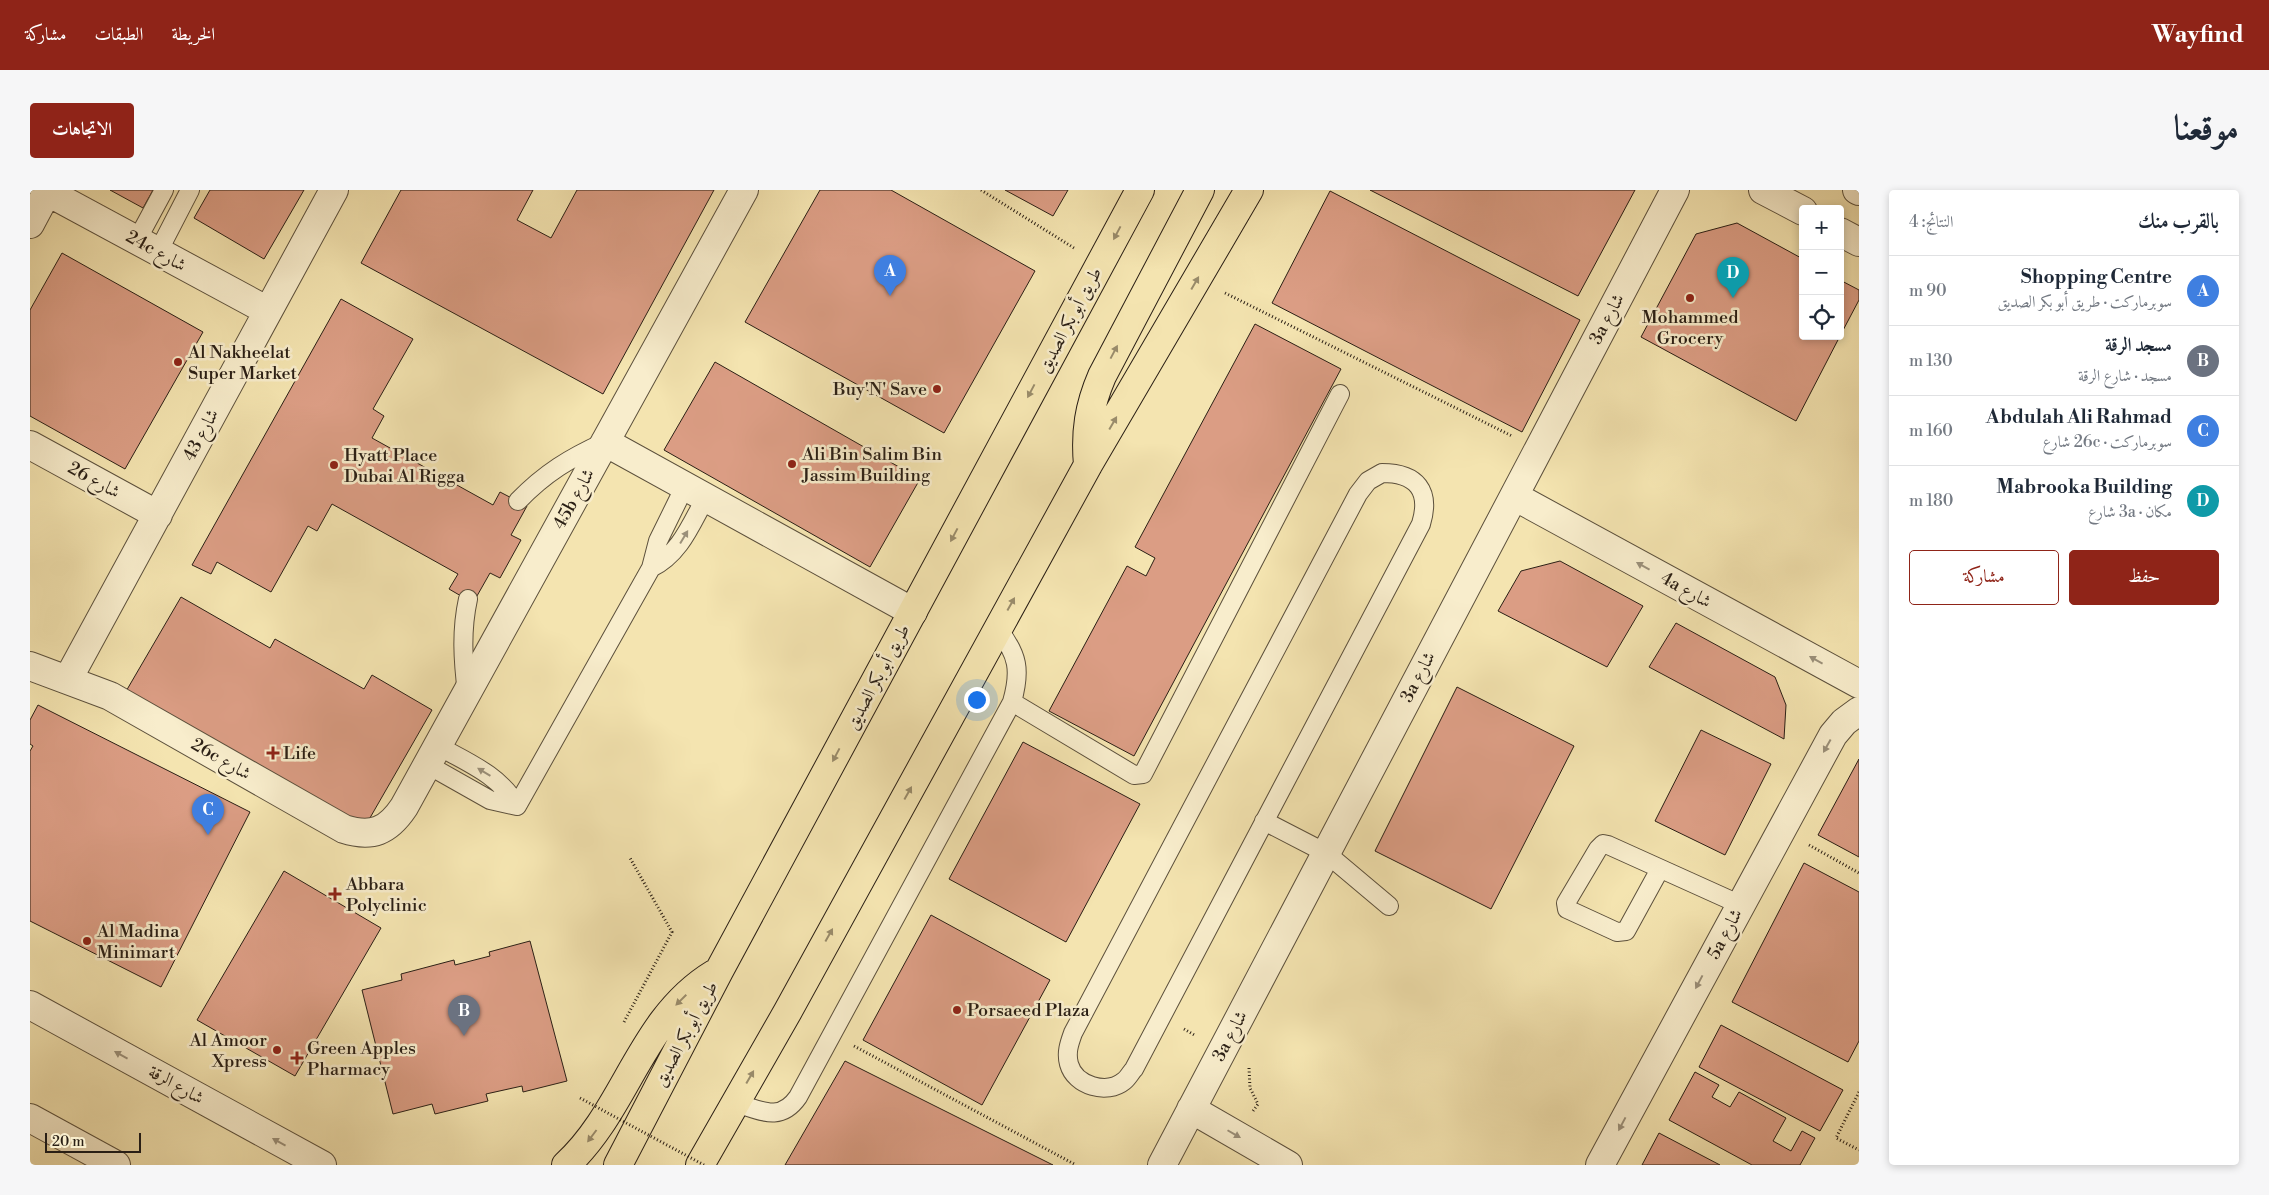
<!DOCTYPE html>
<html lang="ar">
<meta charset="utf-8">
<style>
:root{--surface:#fff;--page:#f6f6f7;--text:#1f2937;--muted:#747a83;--line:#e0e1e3;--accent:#8f2418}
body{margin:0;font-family:"Libre Bodoni",Amiri,serif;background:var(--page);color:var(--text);direction:rtl}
.controls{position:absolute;right:15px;top:15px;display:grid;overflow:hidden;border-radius:5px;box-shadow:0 2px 8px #0003}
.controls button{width:45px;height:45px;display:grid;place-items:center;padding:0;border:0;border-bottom:1px solid var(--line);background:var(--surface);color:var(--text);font:25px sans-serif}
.scale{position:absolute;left:15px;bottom:12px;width:96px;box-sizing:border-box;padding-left:5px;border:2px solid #2a1f15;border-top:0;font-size:14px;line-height:18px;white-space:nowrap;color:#2a1f15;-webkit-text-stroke:4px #f8edcc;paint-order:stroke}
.you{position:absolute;left:946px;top:509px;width:18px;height:18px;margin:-12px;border:4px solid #fff;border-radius:50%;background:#1a73e8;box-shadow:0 0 0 8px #1a73e833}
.badge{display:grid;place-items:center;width:32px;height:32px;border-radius:50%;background:var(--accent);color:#fff;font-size:16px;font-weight:700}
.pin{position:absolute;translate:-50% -41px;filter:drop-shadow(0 1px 2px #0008)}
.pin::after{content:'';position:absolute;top:26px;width:18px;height:15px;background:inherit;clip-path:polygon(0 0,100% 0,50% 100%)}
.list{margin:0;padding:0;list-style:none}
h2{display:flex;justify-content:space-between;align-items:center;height:65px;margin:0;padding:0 20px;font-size:21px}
h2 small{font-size:16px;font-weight:400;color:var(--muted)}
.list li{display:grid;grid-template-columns:32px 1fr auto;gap:15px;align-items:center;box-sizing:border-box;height:70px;padding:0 20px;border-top:1px solid var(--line)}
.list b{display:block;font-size:19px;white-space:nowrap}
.list p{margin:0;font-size:16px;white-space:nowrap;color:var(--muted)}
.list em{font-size:16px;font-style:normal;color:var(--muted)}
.actions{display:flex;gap:10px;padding:15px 20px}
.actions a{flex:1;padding:11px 0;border:1px solid var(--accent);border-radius:5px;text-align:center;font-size:18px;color:var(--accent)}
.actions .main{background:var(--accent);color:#fff}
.icon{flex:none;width:28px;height:28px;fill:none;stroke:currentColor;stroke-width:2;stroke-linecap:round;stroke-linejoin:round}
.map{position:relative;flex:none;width:1829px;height:975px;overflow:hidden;direction:ltr;border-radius:5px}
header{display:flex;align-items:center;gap:30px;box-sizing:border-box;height:70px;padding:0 25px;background:var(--accent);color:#fff}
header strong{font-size:24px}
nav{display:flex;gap:28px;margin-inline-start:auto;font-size:18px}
.intro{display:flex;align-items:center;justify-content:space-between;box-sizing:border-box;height:120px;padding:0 30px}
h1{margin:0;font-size:35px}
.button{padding:12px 22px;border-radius:5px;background:var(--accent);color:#fff;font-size:18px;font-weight:700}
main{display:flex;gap:30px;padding:0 30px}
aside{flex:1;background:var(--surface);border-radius:5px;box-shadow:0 2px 8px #0003}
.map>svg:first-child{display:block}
.building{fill:#db9d84;stroke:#2a1f15}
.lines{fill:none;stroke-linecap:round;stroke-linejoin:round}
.service-casing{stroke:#5c503c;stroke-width:20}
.minor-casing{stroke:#5c503c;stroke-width:30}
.tertiary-casing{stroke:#5c503c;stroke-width:30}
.primary-casing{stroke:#2a1f15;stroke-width:30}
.path{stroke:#2a1f15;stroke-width:3;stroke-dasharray:1 2.5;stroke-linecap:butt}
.service{stroke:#f8edcc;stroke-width:18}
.minor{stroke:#f8edcc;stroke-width:28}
.tertiary{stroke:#f8edcc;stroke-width:28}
.primary{stroke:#f4e4b0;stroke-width:28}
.path-bridge{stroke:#2a1f15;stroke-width:3;stroke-dasharray:1 2.5;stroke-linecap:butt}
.oneway{fill:#998b6a}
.oneway2{fill:#9b907a}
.poi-dot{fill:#8f2418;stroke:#f8edcc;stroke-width:2}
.labels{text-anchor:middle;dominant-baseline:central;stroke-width:5;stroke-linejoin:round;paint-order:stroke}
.street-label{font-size:18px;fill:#2a1f15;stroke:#f8edcc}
.poi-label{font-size:18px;fill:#2a1f15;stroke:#f8edcc;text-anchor:start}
</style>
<header>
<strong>Wayfind</strong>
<nav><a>الخريطة</a><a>الطبقات</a><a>مشاركة</a></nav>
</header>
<div class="intro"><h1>موقعنا</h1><a class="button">الاتجاهات</a></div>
<main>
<aside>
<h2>بالقرب منك<small>النتائج: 4</small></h2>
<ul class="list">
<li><span class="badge" style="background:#3f7fe0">A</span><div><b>Shopping Centre</b><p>سوبرماركت · طريق أبو بكر الصديق</p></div><em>90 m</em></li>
<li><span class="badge" style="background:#6b7280">B</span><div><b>مسجد الرقة</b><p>مسجد · شارع الرقة</p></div><em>130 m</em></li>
<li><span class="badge" style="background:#3f7fe0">C</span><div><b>Abdulah Ali Rahmad</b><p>سوبرماركت · 26c شارع</p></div><em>160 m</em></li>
<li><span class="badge" style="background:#0f9aa8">D</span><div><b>Mabrooka Building</b><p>مكان · 3a شارع</p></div><em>180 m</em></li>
</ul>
<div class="actions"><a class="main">حفظ</a><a>مشاركة</a></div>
</aside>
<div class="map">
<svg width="1829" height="975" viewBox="0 0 1829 975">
<rect width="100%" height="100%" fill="#f4e4b0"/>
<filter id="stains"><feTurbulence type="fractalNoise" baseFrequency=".004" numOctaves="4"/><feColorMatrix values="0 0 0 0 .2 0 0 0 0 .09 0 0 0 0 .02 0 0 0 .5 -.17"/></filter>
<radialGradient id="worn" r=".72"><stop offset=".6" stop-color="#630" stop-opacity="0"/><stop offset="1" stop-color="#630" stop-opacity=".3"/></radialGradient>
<path class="building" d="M80 0H123L113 18Z
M180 0H274L234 69 164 28Z
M371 0H503L487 30 521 48 547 0H684L573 204 331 73Z
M790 0H861L1005 81 914 243 715 132Z
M975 0H1038L1023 26Z
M1340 0H1605L1548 106Z
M1300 1 1550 130 1492 242 1242 113Z
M1707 33 1773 69V146H1810L1766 231 1611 147 1666 44Z
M32 63 173 142 95 279 0 226V120Z
M1810 90 1829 100V110L1810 146Z
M311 109 383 149 343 219 354 226 342 248 463 315 470 302 497 316 481 345 491 350 470 388 460 383 443 413 419 399 428 384 302 314 287 341 278 336 241 402 187 372 181 384 162 375Z
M1225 134 1311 179 1104 566 1019 521 1097 376 1116 386 1125 368 1105 357Z
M685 172 890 289 840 377 634 260Z
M1530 371 1613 416 1577 477 1468 421 1491 381Z
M151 407 240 458 245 449 334 499 342 485 402 520 333 640 95 503Z
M1646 433 1745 487 1756 515 1754 549 1619 477Z
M1427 497 1544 556 1461 719 1345 661Z
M8 515 220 622 131 797 0 731V561L3 556 0 554V530Z
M1671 540 1741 574 1695 665 1625 631Z
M993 552 1110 614 1036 752 919 689Z
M1829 569V667L1788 645Z
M1774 673 1829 702V851L1818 872 1702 812Z
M254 681 351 738 265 886 167 830Z
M901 725 1020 790 952 915 833 850Z
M500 751 537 891 493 902 492 896 456 904 458 911 405 924 402 914 363 924 332 800 372 790 371 784 424 770 425 775 460 766 459 762Z
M1691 835 1813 900 1790 941 1669 877Z
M815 871 1023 975H755Z
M1665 882 1689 895 1682 907 1700 917 1709 902 1756 928 1743 951 1761 961 1772 941 1785 948 1770 975H1722L1639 930Z
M1629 943 1690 975H1612Z"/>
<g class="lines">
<defs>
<path id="service" d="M107 50 134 0
M128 62 160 0
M1352 283C1387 283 1401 301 1391 334L1104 879C1101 882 1098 888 1094 891 1077 905 1045 896 1039 874 1036 863 1039 854 1043 843L1328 304 1338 291Z
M488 311C515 283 540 268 575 252
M621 378C650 364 661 334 676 307
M437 503C433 471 431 441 438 409
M982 512 1104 585 1113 584 1310 204
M408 556C437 572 471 586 487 616
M398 575 460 610 487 616
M487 616 621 378 628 351 655 296
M1234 631 1296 663 1359 716
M1630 679 1596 741 1587 742 1537 719 1536 713 1568 659 1573 654 1578 655 1711 715
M706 913C730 920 750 933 768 907L982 512C991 480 988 465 968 439"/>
<path id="minor" d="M14 0 238 121
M0 34 17 2
M575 252 883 422
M0 255 128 325
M1484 306 1829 494
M0 476 80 506 314 639C342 648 358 641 374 617L714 0
M38 489 304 0
M1161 919 1258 975
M1132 975 1645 0
M1570 975 1803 545 1814 532 1829 521"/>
<path id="tertiary" d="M1733 0 1773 21
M1827 0 1829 1
M1810 42 1829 52
M0 815 292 975
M0 928 86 975"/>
<path id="primary" d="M1058 275C1055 242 1059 216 1072 186L1170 0
M536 975C597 919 610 829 684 784
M588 975 689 781 1110 0
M670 975 758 821 1058 275 1219 0"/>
</defs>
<use href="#service" class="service-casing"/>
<use href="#minor" class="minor-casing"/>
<use href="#tertiary" class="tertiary-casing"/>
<use href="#primary" class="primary-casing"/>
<path class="path" d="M951 0 1044 58
M1195 103 1482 246
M1779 655 1829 683
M594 832 642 742 600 668
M1154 839 1166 846
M824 856 1046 975
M1219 878 1220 898 1228 914 1223 921
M1829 902 1806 948 1829 960"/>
<use href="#service" class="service"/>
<use href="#minor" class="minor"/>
<use href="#tertiary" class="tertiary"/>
<use href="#primary" class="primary"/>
<path class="path-bridge" d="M550 908 674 975"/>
</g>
<defs><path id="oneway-solid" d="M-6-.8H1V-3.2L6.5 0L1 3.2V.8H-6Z" transform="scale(1.25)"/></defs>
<g class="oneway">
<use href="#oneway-solid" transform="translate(1087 43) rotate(118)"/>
<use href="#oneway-solid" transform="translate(1165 93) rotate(-60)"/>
<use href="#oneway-solid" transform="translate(1084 162) rotate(-62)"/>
<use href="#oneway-solid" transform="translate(1001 201) rotate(118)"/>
<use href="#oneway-solid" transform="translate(1083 233) rotate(-60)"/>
<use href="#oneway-solid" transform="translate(924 345) rotate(118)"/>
<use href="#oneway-solid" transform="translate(981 414) rotate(-61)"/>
<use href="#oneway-solid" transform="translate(806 565) rotate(118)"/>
<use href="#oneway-solid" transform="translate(878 603) rotate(-61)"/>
<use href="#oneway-solid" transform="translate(799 745) rotate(-61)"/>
<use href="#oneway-solid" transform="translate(651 810) rotate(135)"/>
<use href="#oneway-solid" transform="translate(720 887) rotate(-60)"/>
<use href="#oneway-solid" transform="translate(562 946) rotate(127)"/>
</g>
<g class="oneway2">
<use href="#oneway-solid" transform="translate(654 347) rotate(-59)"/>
<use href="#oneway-solid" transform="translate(1613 376) rotate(-151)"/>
<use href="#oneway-solid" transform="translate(1786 470) rotate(-151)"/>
<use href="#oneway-solid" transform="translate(1797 556) rotate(119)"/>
<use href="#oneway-solid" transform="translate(454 582) rotate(-149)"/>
<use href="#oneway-solid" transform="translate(1669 792) rotate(118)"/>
<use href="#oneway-solid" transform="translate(91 865) rotate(-151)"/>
<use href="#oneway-solid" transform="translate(1592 934) rotate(118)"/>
<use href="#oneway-solid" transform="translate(1204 944) rotate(30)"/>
<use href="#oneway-solid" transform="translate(249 952) rotate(-151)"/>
</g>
<g class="poi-dot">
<circle cx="1660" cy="108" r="5"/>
<circle cx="148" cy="172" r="5"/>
<circle cx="907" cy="199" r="5"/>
<circle cx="762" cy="274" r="5"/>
<circle cx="304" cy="275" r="5"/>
<path d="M240.5 555.5h5v5h5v5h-5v5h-5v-5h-5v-5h5z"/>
<path d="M302.5 696.5h5v5h5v5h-5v5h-5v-5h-5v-5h5z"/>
<circle cx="57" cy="751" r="5"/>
<circle cx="927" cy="820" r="5"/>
<circle cx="247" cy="860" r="5"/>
<path d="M264.5 860.5h5v5h5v5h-5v5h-5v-5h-5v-5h5z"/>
</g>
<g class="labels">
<g class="street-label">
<text transform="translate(126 61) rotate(29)">24c شارع</text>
<text transform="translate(1577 129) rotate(-62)">3a شارع</text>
<text transform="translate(1040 130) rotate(-62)">طريق أبو بكر الصديق</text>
<text transform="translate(171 245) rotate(-62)">شارع 43</text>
<text transform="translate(64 290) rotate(29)">شارع 26</text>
<text transform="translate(544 309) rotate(-61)">45b شارع</text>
<text transform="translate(1656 400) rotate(29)">4a شارع</text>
<text transform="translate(848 487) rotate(-62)">طريق أبو بكر الصديق</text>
<text transform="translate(1388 487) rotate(-62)">3a شارع</text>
<text transform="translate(191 569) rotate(30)">26c شارع</text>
<text transform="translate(1695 744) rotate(-62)">5a شارع</text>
<text transform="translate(656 844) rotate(-62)">طريق أبو بكر الصديق</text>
<text transform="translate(1200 846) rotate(-62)">3a شارع</text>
<text transform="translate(146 895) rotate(29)">شارع الرقة</text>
</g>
<g class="poi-label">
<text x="1660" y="127" text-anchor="middle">Mohammed<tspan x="1660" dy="21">Grocery</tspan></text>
<text x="158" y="162">Al Nakheelat<tspan x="158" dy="21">Super Market</tspan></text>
<text x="897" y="199" text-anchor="end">Buy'N' Save</text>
<text x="772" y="264">Ali Bin Salim Bin<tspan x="772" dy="21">Jassim Building</tspan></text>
<text x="314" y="265">Hyatt Place<tspan x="314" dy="21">Dubai Al Rigga</tspan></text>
<text x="253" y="563">Life</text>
<text x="316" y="694">Abbara<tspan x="316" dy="21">Polyclinic</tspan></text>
<text x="67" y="741">Al Madina<tspan x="67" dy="21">Minimart</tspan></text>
<text x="937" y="820">Porsaeed Plaza</text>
<text x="237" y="850" text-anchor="end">Al Amoor<tspan x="237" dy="21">Xpress</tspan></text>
<text x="277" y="858">Green Apples<tspan x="277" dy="21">Pharmacy</tspan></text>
</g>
</g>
<rect width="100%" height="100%" filter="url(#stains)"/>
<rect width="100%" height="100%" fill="url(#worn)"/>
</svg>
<div class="controls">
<button>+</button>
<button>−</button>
<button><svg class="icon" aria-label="locate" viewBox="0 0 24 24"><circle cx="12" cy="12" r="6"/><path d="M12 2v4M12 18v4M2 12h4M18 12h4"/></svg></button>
</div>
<div class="scale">20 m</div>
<div class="you"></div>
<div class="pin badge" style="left:860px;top:106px;background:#3f7fe0">A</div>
<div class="pin badge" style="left:434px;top:846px;background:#6b7280">B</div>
<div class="pin badge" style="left:178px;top:645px;background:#3f7fe0">C</div>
<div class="pin badge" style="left:1703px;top:108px;background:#0f9aa8">D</div>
</div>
</main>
